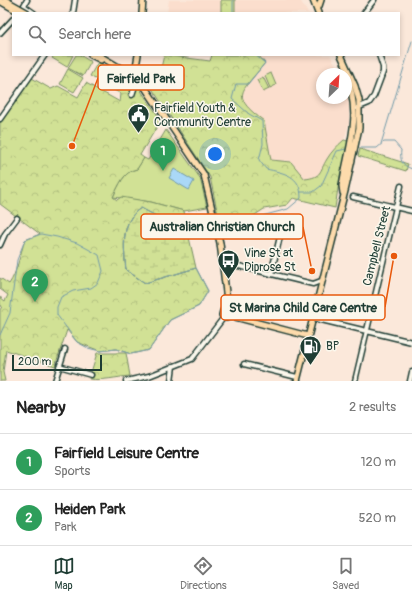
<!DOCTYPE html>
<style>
:root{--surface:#fff;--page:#f2f2f2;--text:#222;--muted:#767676;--line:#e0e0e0;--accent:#1f3d34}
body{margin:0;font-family:Pangolin,sans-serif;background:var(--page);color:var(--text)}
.compass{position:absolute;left:316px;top:68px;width:36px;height:36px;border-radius:50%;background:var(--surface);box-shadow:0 2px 6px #0003;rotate:25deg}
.scale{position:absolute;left:12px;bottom:10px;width:90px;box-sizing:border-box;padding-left:4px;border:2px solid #1f3d34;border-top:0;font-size:11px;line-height:14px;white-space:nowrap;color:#1f3d34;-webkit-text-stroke:3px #fbf7ec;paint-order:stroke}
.you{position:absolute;left:215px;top:154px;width:14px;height:14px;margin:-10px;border:3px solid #fff;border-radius:50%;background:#1a73e8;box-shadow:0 0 0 6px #1a73e833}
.badge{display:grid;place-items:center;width:26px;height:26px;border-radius:50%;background:var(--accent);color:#fff;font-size:13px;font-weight:700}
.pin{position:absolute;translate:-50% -33px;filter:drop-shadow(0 1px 2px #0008)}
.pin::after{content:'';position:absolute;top:21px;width:14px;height:12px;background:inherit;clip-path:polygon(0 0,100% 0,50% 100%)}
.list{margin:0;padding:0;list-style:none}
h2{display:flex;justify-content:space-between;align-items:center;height:52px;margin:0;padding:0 16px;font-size:17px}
h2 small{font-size:13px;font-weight:400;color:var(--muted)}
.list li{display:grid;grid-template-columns:26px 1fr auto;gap:12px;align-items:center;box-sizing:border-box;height:56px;padding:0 16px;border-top:1px solid var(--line)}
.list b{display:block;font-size:15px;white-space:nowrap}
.list p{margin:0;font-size:13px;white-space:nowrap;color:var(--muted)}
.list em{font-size:13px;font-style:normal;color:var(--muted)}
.icon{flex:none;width:22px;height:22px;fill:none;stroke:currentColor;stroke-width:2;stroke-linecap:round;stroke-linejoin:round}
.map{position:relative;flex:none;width:412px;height:381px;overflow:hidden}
.search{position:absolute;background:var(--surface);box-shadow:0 2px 6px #0003;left:12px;right:12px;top:12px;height:44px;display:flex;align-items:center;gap:10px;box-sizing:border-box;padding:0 14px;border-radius:0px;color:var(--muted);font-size:15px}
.sheet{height:164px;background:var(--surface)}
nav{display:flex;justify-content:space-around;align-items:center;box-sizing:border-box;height:56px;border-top:1px solid var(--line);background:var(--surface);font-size:11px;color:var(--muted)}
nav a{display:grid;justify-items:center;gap:2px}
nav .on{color:var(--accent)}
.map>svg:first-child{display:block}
.built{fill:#fbdecd}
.grass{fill:#d1e195;stroke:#788f64}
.forest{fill:url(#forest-crowns);stroke:#788f64}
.wetland{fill:url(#wetland-marsh);stroke:#788f64}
.water{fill:#aad8f7;stroke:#729aa9}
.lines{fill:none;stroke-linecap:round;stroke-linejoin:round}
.stream{stroke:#729aa9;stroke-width:1}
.minor-casing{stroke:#1f3d34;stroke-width:7}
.major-casing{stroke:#1f3d34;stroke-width:8}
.minor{stroke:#fbf7ec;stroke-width:4}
.major{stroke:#fddbac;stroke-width:5}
.major-bridge-casing{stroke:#1f3d34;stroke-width:8;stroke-linecap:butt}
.major-bridge{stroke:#fddbac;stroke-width:5}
.labels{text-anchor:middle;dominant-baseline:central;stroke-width:3;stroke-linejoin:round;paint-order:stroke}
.poi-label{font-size:12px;fill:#1f3d34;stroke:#fbf7ec;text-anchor:start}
.street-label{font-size:12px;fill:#1f3d34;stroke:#fbf7ec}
.leader{fill:none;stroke:#e8590c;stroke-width:1.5}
.callout-dot{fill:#e8590c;stroke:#fbf7ec;stroke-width:1.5}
.callout{fill:#fbf7ec;stroke:#e8590c;stroke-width:1.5}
.callout-label{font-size:13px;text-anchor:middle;font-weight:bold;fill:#1f3d34}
</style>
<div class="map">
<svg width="412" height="381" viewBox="0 0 412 381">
<defs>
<pattern id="forest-crowns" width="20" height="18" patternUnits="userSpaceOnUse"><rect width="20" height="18" fill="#d1e195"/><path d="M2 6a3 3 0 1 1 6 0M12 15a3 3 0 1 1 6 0" fill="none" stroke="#b3c281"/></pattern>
<pattern id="wetland-marsh" width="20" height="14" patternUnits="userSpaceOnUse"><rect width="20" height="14" fill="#d1e195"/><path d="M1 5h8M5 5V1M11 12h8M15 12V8" fill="none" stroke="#b3c281"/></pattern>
</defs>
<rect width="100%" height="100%" fill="#fbe8da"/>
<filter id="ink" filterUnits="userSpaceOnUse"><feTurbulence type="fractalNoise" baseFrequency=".025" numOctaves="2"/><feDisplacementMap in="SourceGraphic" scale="8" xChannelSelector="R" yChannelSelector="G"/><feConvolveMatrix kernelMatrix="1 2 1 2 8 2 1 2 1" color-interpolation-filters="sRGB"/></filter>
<g filter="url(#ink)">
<path class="built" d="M169 0H221V13H167Z
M235 0H300L308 13H235Z
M258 55H330L341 74H322V98H346V86L349 99V124L344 140 334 149 327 159 321 173 315 178 305 179 291 162 271 160 264 121 248 109 242 101V93L265 63Z"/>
<path class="grass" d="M54 55H73L67 67 52 58Z
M76 55H80L91 62 83 76 68 68Z
M271 73 276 85 270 88 265 76Z
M263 77 269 89 263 92 257 80Z
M166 130 200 178 207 207 184 211 151 202 113 197C119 185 124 171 137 169L144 158 148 160Z"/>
<path class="forest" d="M221 0H235V13H221Z
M164 55 210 61 212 55H258L265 63C242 92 229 95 264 121L271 160 291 162 305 179C322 177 319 172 327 159 331 152 337 146 344 140L352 142 348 158 341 169 335 208 293 198 287 205 264 209 240 225 221 229 210 177 153 90 142 77V65L161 68Z
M98 62 137 85 161 120 140 155 144 158 137 169C124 171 119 185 113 197L117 200 121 197 151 202 184 211 188 233 140 209C120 221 124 250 126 270L145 283 196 268 208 291 199 306 170 320 149 350 131 354 116 349 100 351 77 342 67 330 55 366 6 350 3 372 5 381H0V310L2 306 0 305V297L5 301 8 295 0 289V278L9 284C17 273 20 254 25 240L40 234 0 204V122L30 77 51 89 58 86 78 97 86 83 120 102 121 94 90 76Z
M68 69 83 78 74 92 60 84Z
M360 149 408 164 406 171 358 156Z
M97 353H126L130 376C116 377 104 381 89 379Z"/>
<path class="wetland" d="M141 208 188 233 196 268 145 283 126 270C124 249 120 221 141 208Z"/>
<path class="water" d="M174 169 194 181 189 190 169 178Z"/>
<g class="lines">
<path class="stream" d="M233 13V0
M381 144 412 41
M358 148H377L384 142H394L401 150C400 160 401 165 412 169
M301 192H313L321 186 337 151 346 149
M220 234 237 231 258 217 288 209 301 198C301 175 284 173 266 169L259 160 263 144 262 121 249 114 232 99 236 84H248L265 63 255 55
M0 335 10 313 17 260 25 240 41 234 57 237 77 243 99 255 103 271 98 283 91 288 73 291 61 297 57 307V315L77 342 88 348 100 351 116 349 131 354 149 350 170 320 199 306 208 291 196 268 145 283 126 270C124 249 120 221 141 208L188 233 215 235"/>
<defs>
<path id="minor" d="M24 6 34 13
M23 7 27 0
M73 13 75 0
M364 13 374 0
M0 33 13 19
M132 95 136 83
M357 108 369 103 374 96 383 72V67L379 55
M0 119 45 55
M353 197 412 211
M0 245 5 234 17 218
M222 262 313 284 321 281
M271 274 284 220
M313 318 412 342
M244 364 297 377
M59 366 91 375
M55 381 65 349
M126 381 149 376 192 359 224 317
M171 381 173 366
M355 381 401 186
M410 381 412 372"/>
<path id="major" d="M313 0 318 13
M319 6 321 0
M142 13 143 0
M91 55 101 60
M98 55 127 72 144 86 204 175 220 243 228 309
M134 78 138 55
M343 193 342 186C349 143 363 116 345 72
M228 309 223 311 222 315 226 318 231 316
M231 316 308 336
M297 381 346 187 359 128V100L355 86 341 55"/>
</defs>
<use href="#minor" class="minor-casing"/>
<use href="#major" class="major-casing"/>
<use href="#minor" class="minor"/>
<use href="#major" class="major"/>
<defs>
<path id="major-bridge" d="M5 0 28 13
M0 1 21 13"/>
</defs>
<use href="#major-bridge" class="major-bridge-casing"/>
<use href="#major-bridge" class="major-bridge"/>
</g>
</g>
<defs>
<symbol id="civic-pin" viewBox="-11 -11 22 30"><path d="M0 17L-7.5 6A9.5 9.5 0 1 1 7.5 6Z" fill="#1f3d34" stroke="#fbf7ec"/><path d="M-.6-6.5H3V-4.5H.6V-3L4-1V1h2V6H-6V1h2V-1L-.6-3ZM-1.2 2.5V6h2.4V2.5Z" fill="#fff"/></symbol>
<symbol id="bus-pin" viewBox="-11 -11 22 30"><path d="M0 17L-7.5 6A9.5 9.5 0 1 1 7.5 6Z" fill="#1f3d34" stroke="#fbf7ec"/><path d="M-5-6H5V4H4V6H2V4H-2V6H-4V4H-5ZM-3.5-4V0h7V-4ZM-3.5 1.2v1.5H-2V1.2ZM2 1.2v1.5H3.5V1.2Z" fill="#fff"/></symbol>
<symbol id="fuel-pin" viewBox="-11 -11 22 30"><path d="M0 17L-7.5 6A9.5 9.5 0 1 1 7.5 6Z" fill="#1f3d34" stroke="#fbf7ec"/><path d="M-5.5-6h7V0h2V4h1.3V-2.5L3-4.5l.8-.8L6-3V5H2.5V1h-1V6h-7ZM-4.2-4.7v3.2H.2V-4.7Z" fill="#fff"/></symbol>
</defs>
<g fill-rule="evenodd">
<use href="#civic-pin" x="126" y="102" width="25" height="34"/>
<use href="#bus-pin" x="216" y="248" width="25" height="34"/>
<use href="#fuel-pin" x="298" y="334" width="25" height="34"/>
</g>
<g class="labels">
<g class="poi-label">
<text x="154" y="108">Fairfield Youth &amp;<tspan x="154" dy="14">Community Centre</tspan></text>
<text x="244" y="253">Vine St at<tspan x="244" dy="14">Diprose St</tspan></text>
<text x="326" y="346">BP</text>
</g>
<g class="street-label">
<text transform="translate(377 246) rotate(-76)">Campbell Street</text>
</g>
</g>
<path class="leader" d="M72 146L98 78M312 271L303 227M394 256L385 307"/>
<g class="callout-dot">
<circle cx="72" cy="146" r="4"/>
<circle cx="312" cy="271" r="4"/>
<circle cx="394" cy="256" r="4"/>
</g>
<g class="callout">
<rect x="98" y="65" width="86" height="25" rx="4"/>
<rect x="141" y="214" width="162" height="25" rx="4"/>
<rect x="221" y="295" width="164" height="25" rx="4"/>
</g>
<g class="callout-label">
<text x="141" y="83">Fairfield Park</text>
<text x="222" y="231">Australian Christian Church</text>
<text x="303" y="312">St Marina Child Care Centre</text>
</g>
</svg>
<svg class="compass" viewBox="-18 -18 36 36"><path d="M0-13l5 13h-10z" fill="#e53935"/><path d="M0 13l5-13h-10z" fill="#767676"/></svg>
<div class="scale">200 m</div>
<div class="you"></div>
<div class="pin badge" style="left:163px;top:171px;background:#2e9e5b">1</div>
<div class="pin badge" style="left:35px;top:302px;background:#2e9e5b">2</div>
<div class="search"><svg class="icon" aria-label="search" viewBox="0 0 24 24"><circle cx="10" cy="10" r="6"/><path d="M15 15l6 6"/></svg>Search here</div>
</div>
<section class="sheet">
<h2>Nearby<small>2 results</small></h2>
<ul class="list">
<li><span class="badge" style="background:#2e9e5b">1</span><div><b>Fairfield Leisure Centre</b><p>Sports</p></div><em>120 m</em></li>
<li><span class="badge" style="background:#2e9e5b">2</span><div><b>Heiden Park</b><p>Park</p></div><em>520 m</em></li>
</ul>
</section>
<nav>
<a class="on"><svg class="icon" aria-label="map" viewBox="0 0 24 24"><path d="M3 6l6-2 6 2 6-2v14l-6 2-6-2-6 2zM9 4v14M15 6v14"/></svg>Map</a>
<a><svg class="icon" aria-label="directions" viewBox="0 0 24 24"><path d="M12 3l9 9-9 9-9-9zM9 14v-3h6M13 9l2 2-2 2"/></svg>Directions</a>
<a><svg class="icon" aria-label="saved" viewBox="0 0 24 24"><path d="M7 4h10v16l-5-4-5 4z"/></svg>Saved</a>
</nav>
